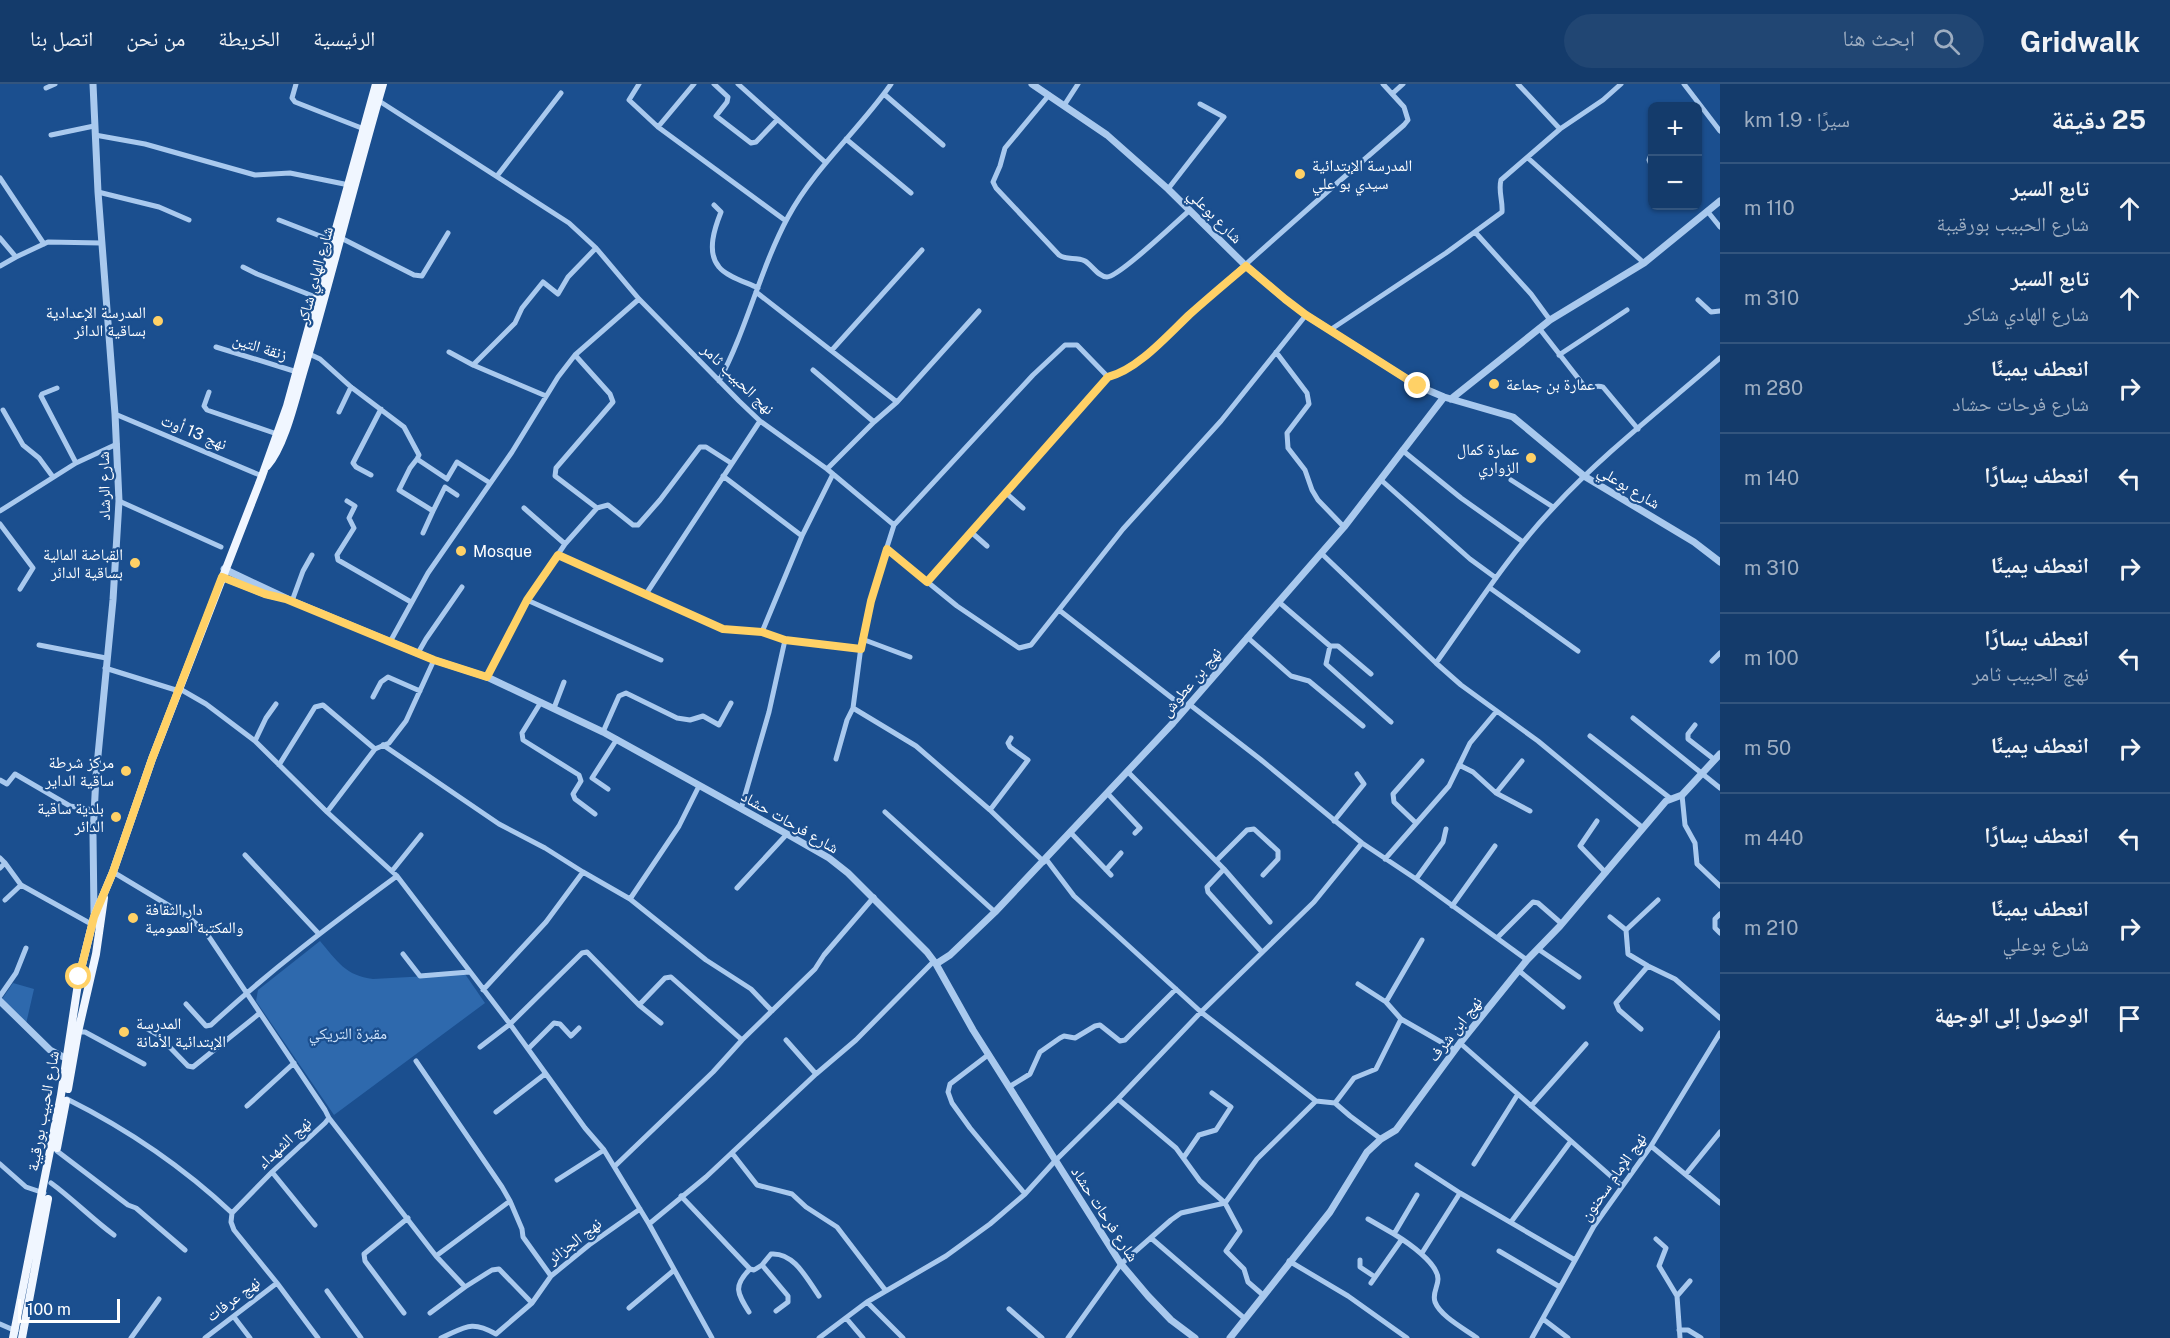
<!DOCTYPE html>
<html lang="ar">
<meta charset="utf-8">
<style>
:root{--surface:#143b6b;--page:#214673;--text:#f1f3f6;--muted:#9dadc1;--line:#33557e}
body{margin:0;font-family:"Public Sans","Noto Naskh Arabic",sans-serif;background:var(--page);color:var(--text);direction:rtl}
.controls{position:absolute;right:18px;top:18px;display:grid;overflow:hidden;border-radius:9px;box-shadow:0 2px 4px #0004}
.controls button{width:54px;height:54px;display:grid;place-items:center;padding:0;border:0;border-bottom:2px solid var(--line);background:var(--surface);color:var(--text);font:30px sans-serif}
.scale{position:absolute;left:18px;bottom:15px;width:102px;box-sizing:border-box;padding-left:6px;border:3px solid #fff;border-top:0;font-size:16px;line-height:21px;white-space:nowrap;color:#fff;-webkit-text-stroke:4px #1b4f8f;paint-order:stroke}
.stop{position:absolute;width:18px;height:18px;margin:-14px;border:4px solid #ffd166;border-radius:50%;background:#fff}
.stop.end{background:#ffd166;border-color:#fff;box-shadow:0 2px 6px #0008}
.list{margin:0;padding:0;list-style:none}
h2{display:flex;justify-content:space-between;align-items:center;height:78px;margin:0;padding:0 24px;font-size:26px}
h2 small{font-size:20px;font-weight:400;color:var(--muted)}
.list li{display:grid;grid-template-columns:39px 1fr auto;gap:18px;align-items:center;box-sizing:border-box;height:90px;padding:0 24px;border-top:2px solid var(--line)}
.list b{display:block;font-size:22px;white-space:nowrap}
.list p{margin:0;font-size:20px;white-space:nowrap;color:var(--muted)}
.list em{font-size:20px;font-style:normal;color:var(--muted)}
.icon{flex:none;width:33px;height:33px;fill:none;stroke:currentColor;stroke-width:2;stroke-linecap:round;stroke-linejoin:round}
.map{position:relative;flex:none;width:1720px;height:1254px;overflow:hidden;direction:ltr}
header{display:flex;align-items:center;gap:36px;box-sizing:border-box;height:84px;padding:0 30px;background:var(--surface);border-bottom:2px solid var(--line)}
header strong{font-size:28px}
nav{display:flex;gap:33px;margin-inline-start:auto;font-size:21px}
.search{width:420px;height:54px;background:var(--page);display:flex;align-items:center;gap:15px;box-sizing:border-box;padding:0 21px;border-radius:33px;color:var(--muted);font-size:22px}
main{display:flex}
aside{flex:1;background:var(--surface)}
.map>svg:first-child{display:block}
.green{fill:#2e69ad}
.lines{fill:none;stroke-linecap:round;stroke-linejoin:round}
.minor{stroke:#a9c9ee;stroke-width:5}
.tertiary{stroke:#a9c9ee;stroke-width:7}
.primary{stroke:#f0f6ff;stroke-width:8}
.route{stroke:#ffd166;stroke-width:8}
.poi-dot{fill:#ffd166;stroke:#1b4f8f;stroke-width:2}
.labels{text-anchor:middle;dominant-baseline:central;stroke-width:4.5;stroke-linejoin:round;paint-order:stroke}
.poi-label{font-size:16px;fill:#fff;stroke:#1b4f8f;text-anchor:start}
.street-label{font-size:16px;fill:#fff;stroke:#1b4f8f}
.park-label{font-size:16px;fill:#cfe3fa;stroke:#1b4f8f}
</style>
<header>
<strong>Gridwalk</strong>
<div class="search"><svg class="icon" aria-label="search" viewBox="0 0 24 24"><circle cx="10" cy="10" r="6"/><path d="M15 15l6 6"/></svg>ابحث هنا</div>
<nav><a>الرئيسية</a><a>الخريطة</a><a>من نحن</a><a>اتصل بنا</a></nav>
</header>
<main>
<aside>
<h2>25 دقيقة<small>سيرًا · 1.9 km</small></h2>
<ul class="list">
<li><svg class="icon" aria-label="ahead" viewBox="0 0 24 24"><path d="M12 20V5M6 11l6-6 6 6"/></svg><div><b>تابع السير</b><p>شارع الحبيب بورقيبة</p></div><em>110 m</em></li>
<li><svg class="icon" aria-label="ahead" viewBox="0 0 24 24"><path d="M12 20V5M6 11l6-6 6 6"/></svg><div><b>تابع السير</b><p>شارع الهادي شاكر</p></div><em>310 m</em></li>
<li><svg class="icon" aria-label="right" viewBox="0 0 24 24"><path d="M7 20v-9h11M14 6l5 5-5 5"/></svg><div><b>انعطف يمينًا</b><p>شارع فرحات حشاد</p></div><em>280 m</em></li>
<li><svg class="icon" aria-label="left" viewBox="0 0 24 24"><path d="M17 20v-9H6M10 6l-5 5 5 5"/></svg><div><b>انعطف يسارًا</b></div><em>140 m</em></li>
<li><svg class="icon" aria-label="right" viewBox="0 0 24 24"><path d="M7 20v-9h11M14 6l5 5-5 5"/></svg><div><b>انعطف يمينًا</b></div><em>310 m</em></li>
<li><svg class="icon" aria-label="left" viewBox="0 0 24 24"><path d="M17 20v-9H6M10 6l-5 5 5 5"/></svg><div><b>انعطف يسارًا</b><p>نهج الحبيب ثامر</p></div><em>100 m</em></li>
<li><svg class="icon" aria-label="right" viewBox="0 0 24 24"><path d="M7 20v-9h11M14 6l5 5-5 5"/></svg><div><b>انعطف يمينًا</b></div><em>50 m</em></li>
<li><svg class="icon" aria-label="left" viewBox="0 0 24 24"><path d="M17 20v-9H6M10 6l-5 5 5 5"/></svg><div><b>انعطف يسارًا</b></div><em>440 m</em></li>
<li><svg class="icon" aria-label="right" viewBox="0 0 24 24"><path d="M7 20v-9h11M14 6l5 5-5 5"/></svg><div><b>انعطف يمينًا</b><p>شارع بوعلي</p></div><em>210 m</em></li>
<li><svg class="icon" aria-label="arrive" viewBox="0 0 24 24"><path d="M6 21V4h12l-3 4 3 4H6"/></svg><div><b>الوصول إلى الوجهة</b></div></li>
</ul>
</aside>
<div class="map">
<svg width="1720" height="1254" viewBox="0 0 1720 1254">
<rect width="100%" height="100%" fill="#1b4f8f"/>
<path class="green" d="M320 857C337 877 346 892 373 895L465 890 485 919 334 1031 256 917 258 906Z
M13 899 34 905 26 940 2 915Z"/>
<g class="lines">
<path class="minor" d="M296 0 292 14 295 18 364 45
M639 0 629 16 658 43 786 137
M714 0 728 13 727 18 716 32 751 59 756 58 777 36
M738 0 825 78
M1518 0 1560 45 1603 16 1621 0
M1684 0 1720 47
M46 4 55 0
M884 10 943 61
M1392 10 1403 0
M1049 11 1005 64 1000 82 993 98 996 104 1059 171C1067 177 1076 172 1085 177 1092 181 1098 193 1107 193 1119 193 1177 137 1190 126
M376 15 569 139 596 164 639 215 739 317 760 337 827 385 894 441 879 488 862 555 853 624 847 636 836 675
M1065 20 1078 0
M658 43 694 0
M51 51 94 42
M95 51 145 60 255 91 290 89 349 101
M846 55 911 109
M1652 68 1649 76 1652 83
M1528 74 1644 179
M497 92 561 9
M0 94 44 160
M1168 105 1224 33 1200 20
M98 108 159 123 189 136
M714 121 721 128C715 143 706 168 719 183 727 193 746 198 758 204
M1708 128 1720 143
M279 136 333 157
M1475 148 1531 210 1550 236
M0 154 16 173
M341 154 414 191 422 192 448 149
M0 182 16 173 48 158 101 159
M243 183 257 190 318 214
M756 208 897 318
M1698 216 1711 228 1720 227
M1539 244 1585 303C1591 305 1596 300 1603 303L1638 345
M1330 246 1446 169 1502 128C1503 117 1498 107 1501 96L1560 45
M216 263 297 288
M832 266 922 166
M449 268 473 281 546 312
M1276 268 1307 309 1309 320 1287 349 1288 364 1305 386 1312 406 1318 416 1344 443
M307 269 320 275 351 303 404 343 419 371 417 375 447 395 457 378 490 399
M1559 271 1627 226
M473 281 515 239 522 224 543 198 558 210 568 193 596 164
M813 286 874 338
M719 297C747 245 760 185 788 133 815 83 859 46 891 0
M57 304 42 310 41 312 76 379
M209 308 204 322 207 326 277 350
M3 326 23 361 39 374 53 393
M339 328 351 303
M115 330 262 392
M1402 366 1461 414 1523 458
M417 375 410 384 399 406 433 427 423 449
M827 385 874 338 897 318 979 227
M371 391 356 383 353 379 381 325
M723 392 802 452
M1381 396 1470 475 1496 494
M1511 396 1553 423
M1006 409 1023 424
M119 417 221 463
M347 417 355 422 349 434 354 444 337 471 338 476 411 518
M524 424 565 460
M597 424 608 421 633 441H638L660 416 700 363H706L731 379
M0 427 76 379 117 360
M433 427 445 403 457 411
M0 440 33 484 20 505
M894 441 1033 291 1065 261H1077L1108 293
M971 448 987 462
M887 465 957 522 1019 564 1031 561 1123 445 1221 337 1306 231
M1321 469 1436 579C1474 526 1509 470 1554 423 1604 369 1664 323 1720 274
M558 471 723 545 762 548 785 556 861 565
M927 497 1108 293C1138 286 1168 251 1191 230 1261 166 1332 103 1404 41L1408 36 1404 23 1383 0
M1490 504 1578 567
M646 510 760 337
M527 516 661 576
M292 517 303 487 312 471
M1280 519 1330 562H1338L1371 590
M1059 526 1186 625
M762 548 802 452 833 390
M1247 553 1291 592 1309 597 1363 642
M862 555 910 573
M390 558 428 489 512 368 558 293 575 271 639 215
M39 561 106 574
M1330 562 1326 580 1391 638
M418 569 426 555 462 503
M1712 577 1720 569
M1436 579 1461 601 1538 657 1643 744
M105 584 179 607
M487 593 527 516 565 460 597 424 555 392 556 384 613 318 610 310 575 271
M180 605 206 620 255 657 327 728 397 792 510 940 585 1044 604 1066 649 1140 712 1254
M373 613 381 598 388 593 420 607
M541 618 522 649 523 656 579 691 581 697 573 710 575 715 595 730
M1189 620 1260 675 1362 759 1416 795 1527 876
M554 624 564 598
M853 624 916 662 990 726 1044 778
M1633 634 1720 704
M1695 641 1688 650V655L1715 676
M603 648 619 612 626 609 677 634 690 636 703 632 719 641 731 619
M1590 652 1670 714
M255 657 266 634 276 620
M383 661 499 740 545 764 583 788 630 815 706 876 751 905 772 927
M279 681 315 623 323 621 375 665
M1459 681 1473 688 1496 709 1530 727
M1128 688 1224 785 1207 803 1208 808 1261 867
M0 696 7 700 15 690 70 722 93 726
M608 705 592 694 617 655
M1496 709 1522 677
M1108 710 1140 744 1135 749
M1682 711 1685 741 1695 759 1697 780 1720 802
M741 725 769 628 785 556
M990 726 1028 676 1010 663 1008 659 1011 654
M327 728 375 665 389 659 406 637 434 576
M885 728 995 828
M1334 737 1364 700 1357 690
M1597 737 1580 762 1606 789
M1416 739 1394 718 1393 710 1422 677
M1071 749 1111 791
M245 771 319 850
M0 774 5 779 0 784
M1046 775 1074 812 1201 928 1314 818 1362 759
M1385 775 1449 702 1470 659 1496 628
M1216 777 1247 746 1254 745 1278 767V775L1263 791
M5 779 21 801 93 841
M1224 785 1270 838
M1106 786 1121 769
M392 787 421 751
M113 788 188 833 205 847 325 1026 329 1034 325 1039 272 1088 232 1129 231 1138 234 1146 277 1199 318 1254
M1416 795 1443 758 1446 745
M737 804 787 750
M630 815 679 742 699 702
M5 816 21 801
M1658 816 1626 846 1628 870 1648 882 1675 895 1720 934
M1452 822 1495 762
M1720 830 1715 835V844L1720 849
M1610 833 1626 846
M1497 854 1533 818 1538 819 1562 840
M1538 865 1579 893
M403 870 420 892 469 888
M1518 886 1563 923
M483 906 546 838 583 788
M0 912 16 889 26 864
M1386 918 1422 856
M186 920 206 942 211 941C269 887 333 839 397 792
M639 921 665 894 671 893 742 956
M1401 935 1455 966
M146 944 158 951 188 982 193 983 260 929
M1641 945 1619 926 1616 919 1648 882
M78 948H85L144 980
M786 956 816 990
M1460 959 1622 1102
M480 963 510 940 582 869 587 868 639 921 661 939
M528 965 554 939 560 940 571 952 579 944
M988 971 950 1000 948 1008 952 1019 970 1044 1025 1110
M1009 1003 1030 990 1040 968 1060 954 1064 952 1075 954 1095 942 1100 941 1120 957 1125 956 1176 905
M67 1015C127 1045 182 1082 232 1129
M1118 1015 1201 928 1316 1017 1335 1019 1350 1032 1381 1055
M1335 1019 1354 994 1376 985 1401 935 1386 918 1358 900
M247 1022 294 979
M1531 1022 1586 960
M496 1028 545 990
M329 1034 436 1172 510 1117 502 1103 416 977
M1651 1062 1720 1119
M57 1067 128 1121 136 1124 185 1166
M732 1069 757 1101 792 1110 806 1123 837 1143 886 1207
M1184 1073 1199 1051 1216 1046 1231 1023 1212 1009
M0 1080 26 1103 44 1109
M1474 1080 1518 1010
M1417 1081 1460 1109
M615 1082 713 988 742 956 815 885 824 871 874 813
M272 1088 315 1141
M1686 1090 1720 1048
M557 1096 604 1066
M51 1099C73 1115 92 1135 114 1151
M1417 1111 1394 1150C1407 1158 1438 1179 1438 1195 1438 1203 1432 1209 1435 1218 1441 1233 1465 1245 1477 1254
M681 1112 750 1185 754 1186 762 1181 771 1170C794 1168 807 1195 819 1212
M510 1117 522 1145 523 1153 551 1192
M1368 1135 1394 1150
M1511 1138 1571 1057
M649 1140 706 1093 816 990 856 956 934 877
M1151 1154 1244 1234
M1656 1155 1666 1164 1659 1182 1677 1212 1680 1254
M1499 1167 1560 1203
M1422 1169 1460 1109 1575 1176
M436 1172 465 1203 492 1186 499 1185 532 1219
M1360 1176V1183L1375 1193
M1289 1177 1348 1212 1407 1254
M762 1181 788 1212V1218L776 1227
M1371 1199 1402 1155
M327 1207 361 1254
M1263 1211 1248 1198 1244 1185 1226 1167 1240 1147 1225 1119 1257 1075 1316 1017
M1677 1212 1690 1197
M629 1224 673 1187
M1009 1225 1042 1254
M749 1228C737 1209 733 1202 750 1185
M404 1229 365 1177 364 1170 408 1134
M430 1229 465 1203
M234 1233 250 1254
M846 1234 863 1254
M1543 1235 1568 1254
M0 1240 16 1247
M1679 1246H1688L1701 1254
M131 1254 159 1215
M205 1254 277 1199
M441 1254C466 1243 471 1236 496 1250L532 1219 551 1192 589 1161 640 1125
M819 1254 867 1218
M903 1254 867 1218 946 1172 990 1140 1025 1110 1055 1077 1118 1015 1176 1064 1200 1097 1225 1119 1181 1129 1171 1136 1121 1180 1068 1254
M1532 1254 1594 1142 1651 1062 1720 949"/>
<path class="tertiary" d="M93 0 98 108 115 330 119 417 113 516 96 692 93 751 94 829
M1032 0 1107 51 1168 105 1246 182 1285 215 1306 231 1418 302 1444 313 1513 333 1584 392 1694 458 1720 478
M1451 315 1550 236 1644 179 1720 117
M224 485 292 517 434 576 487 593 603 648 787 750 829 774 848 789 927 868 936 880 973 946 1121 1180 1148 1212 1171 1236 1195 1254
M222 493 265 510 278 513
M936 880 950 871 995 828 1173 639 1344 443 1444 313
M0 917 50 966 71 977
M1230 1254 1330 1128 1367 1068 1381 1055 1396 1046 1460 959 1527 876 1560 842 1666 717 1682 711 1720 670"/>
<path class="primary" d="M267 382C286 361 297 307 306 279 333 186 356 93 383 0
M68 1005 78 948 96 870 104 814
M57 1064 66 1017
M13 1254 61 1011 79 893 94 833 113 788 152 675 262 392 287 322 376 0
M22 1254 48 1115"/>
</g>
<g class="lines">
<path class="route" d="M79 893 94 833 113 788 152 675 222 493 265 510 286 515 434 576 487 593 527 516 558 471 723 545 762 548 785 556 861 565 871 517 887 465 927 498 1108 293C1137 286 1167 252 1189 231 1208 214 1227 198 1246 182L1285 215 1306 231 1418 302"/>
</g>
<g class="poi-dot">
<circle cx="1300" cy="90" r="6"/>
<circle cx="158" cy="237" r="6"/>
<circle cx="1494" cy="300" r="6"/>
<circle cx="1531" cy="374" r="6"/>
<circle cx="461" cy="467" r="6"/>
<circle cx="135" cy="479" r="6"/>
<circle cx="126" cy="687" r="6"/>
<circle cx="116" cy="733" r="6"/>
<circle cx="133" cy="834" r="6"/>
<circle cx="124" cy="948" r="6"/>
</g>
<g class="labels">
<g class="poi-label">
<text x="1312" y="81">المدرسة الإبتدائية<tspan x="1312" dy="18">سيدي بو علي</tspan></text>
<text x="146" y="228" text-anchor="end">المدرسة الإعدادية<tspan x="146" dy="18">بساقية الدائر</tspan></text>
<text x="1506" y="300">عمارة بن جماعة</text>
<text x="1519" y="365" text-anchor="end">عمارة كمال<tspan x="1519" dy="18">الزواري</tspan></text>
<text x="473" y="467">Mosque</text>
<text x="123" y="470" text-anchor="end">القباضة المالية<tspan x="123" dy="18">بساقية الدائر</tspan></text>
<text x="114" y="678" text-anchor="end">مركز شرطة<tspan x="114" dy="18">ساقية الداير</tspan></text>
<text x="104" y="724" text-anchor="end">بلدية ساقية<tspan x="104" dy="18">الدائر</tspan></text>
<text x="145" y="825">دار الثقافة<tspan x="145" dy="18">والمكتبة العمومية</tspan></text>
<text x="136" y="939">المدرسة<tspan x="136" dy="18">الإبتدائية الأمانة</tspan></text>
</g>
<g class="street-label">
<text transform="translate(1215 132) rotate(45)">شارع بوعلي</text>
<text transform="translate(315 191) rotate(-75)">شارع الهادي شاكر</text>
<text transform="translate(260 263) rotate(17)">زنقة التين</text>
<text transform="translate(738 295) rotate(44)">نهج الحبيب ثامر</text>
<text transform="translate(194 348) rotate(22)">نهج 13 أوت</text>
<text transform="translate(104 402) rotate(-91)">شارع الرشاد</text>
<text transform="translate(1629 403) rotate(31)">شارع بوعلي</text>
<text transform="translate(1191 598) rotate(-50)">نهج بن عطوش</text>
<text transform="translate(790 738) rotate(30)">شارع فرحات حشاد</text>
<text transform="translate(1455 945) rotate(-52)">نهج ابن شرف</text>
<text transform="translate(43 1027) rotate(-80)">شارع الحبيب بورقيبة</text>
<text transform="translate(284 1059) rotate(-43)">نهج الشهداء</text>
<text transform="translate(1613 1093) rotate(-55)">نهج الإمام سحنون</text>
<text transform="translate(1105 1130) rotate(57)">شارع فرحات حشاد</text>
<text transform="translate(574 1157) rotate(-38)">نهج الجزائر</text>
<text transform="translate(233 1215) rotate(-37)">نهج عرفات</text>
</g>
<g class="park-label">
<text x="348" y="949">مقبرة التريكي</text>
</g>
</g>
</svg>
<div class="controls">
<button>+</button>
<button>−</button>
</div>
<div class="scale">100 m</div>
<div class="stop" style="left:79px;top:893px"></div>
<div class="stop end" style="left:1418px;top:302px"></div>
</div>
</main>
